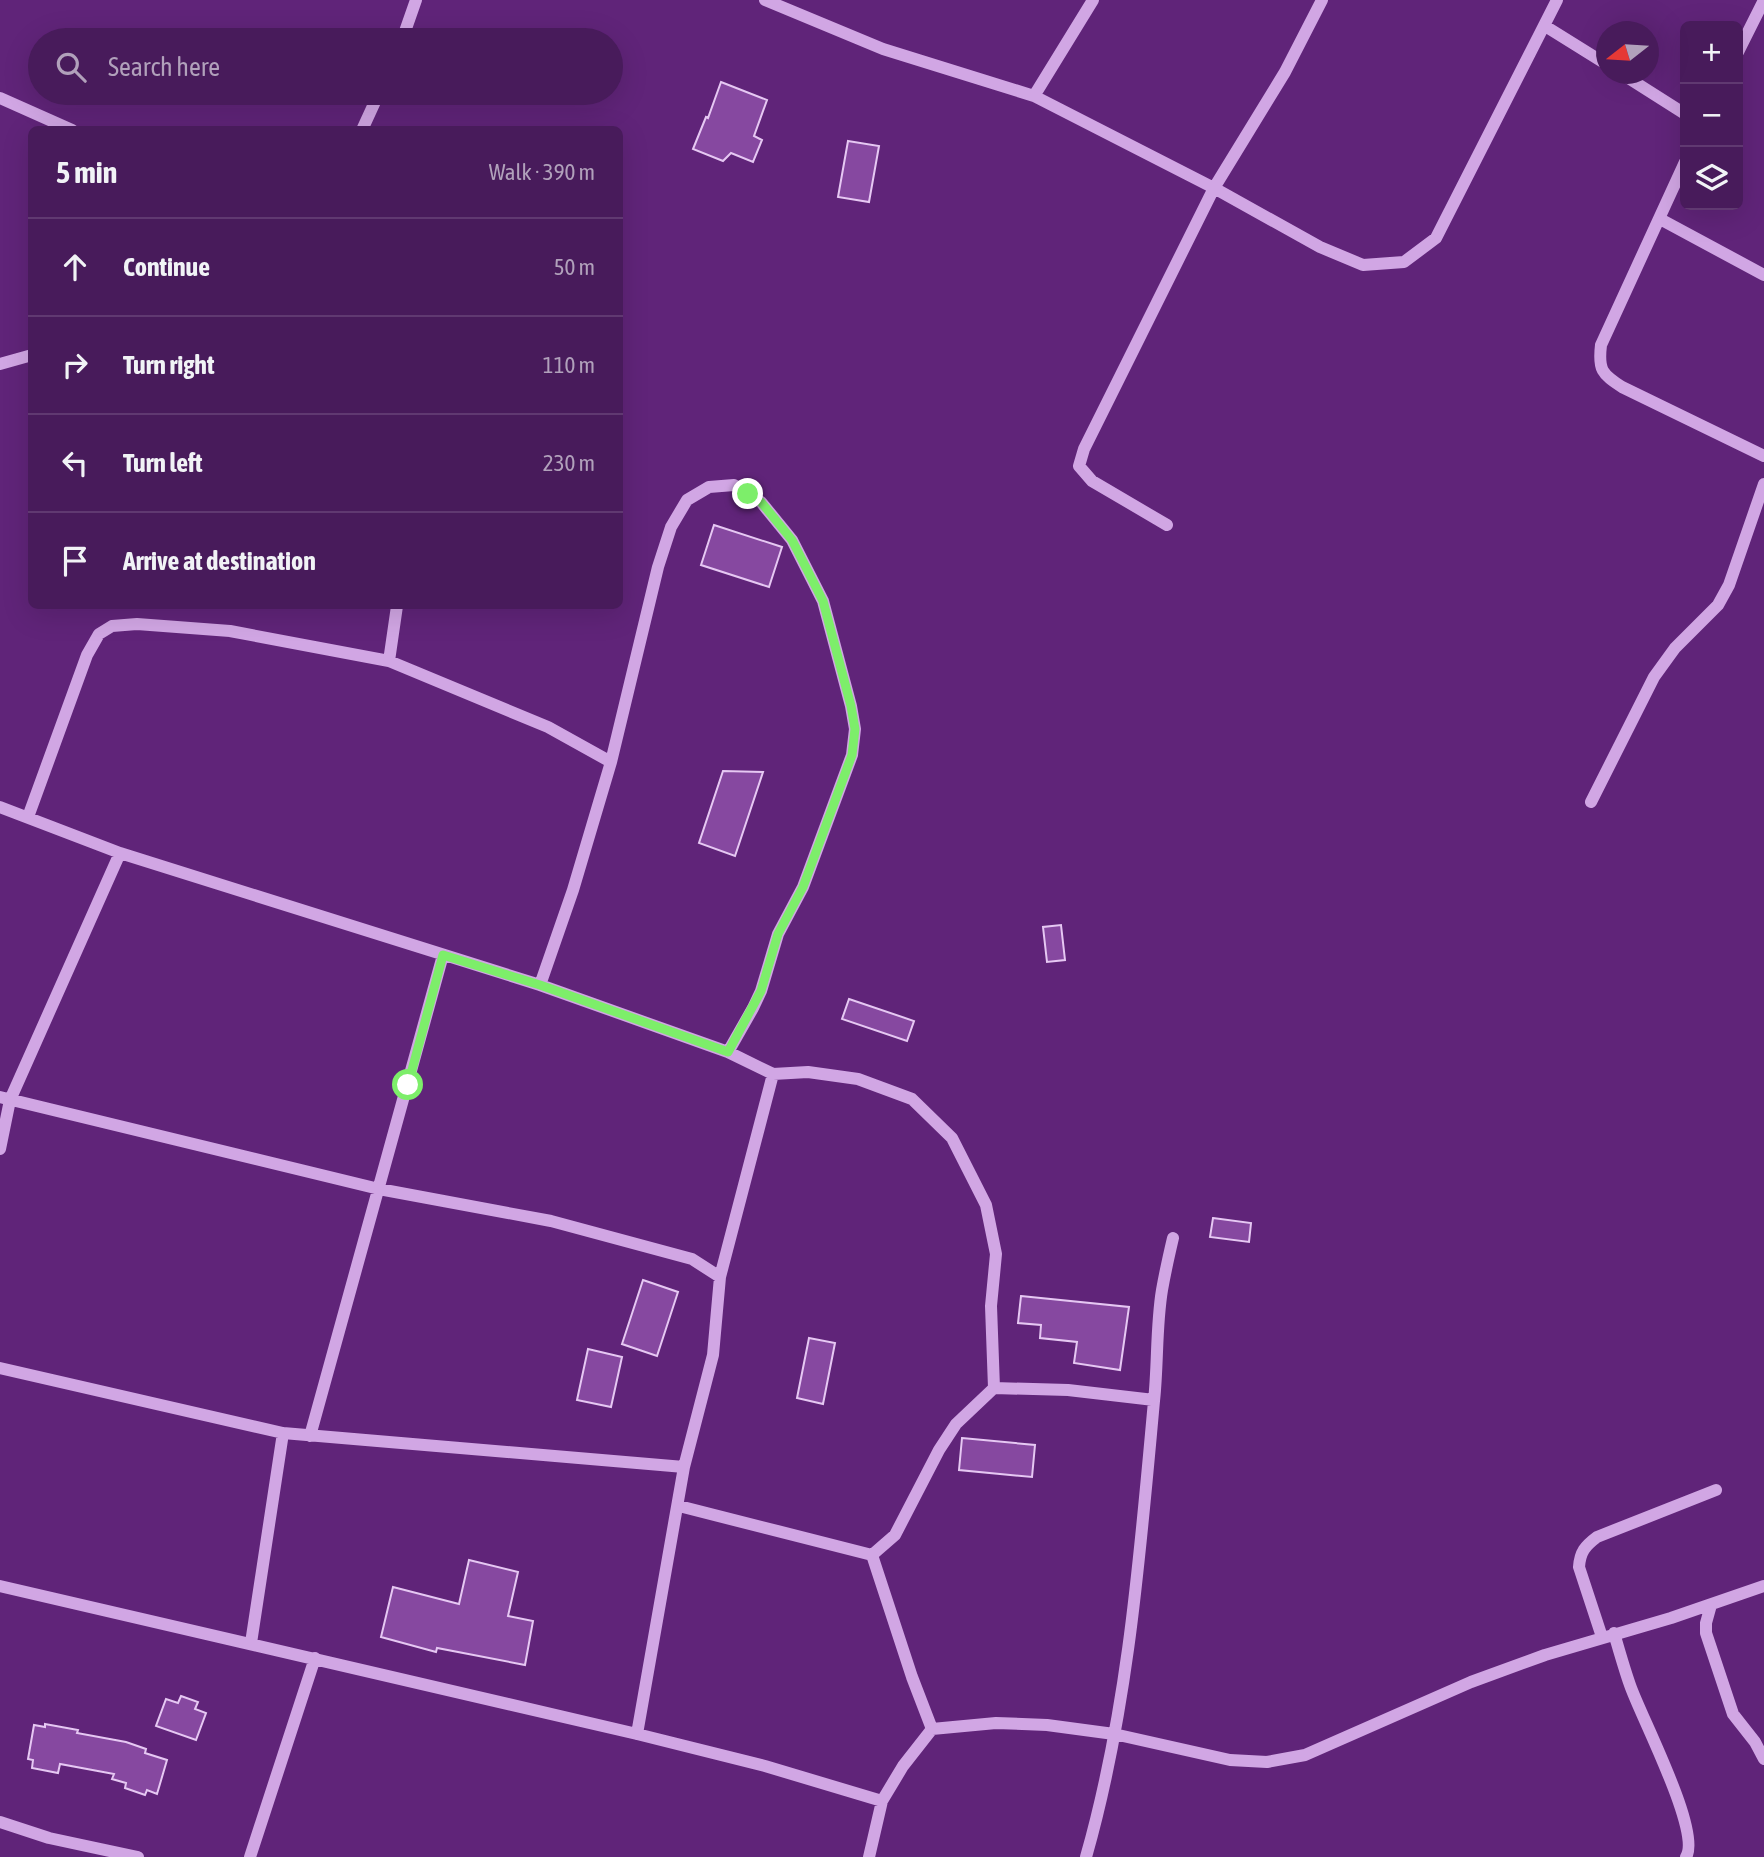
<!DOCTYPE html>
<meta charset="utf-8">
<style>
:root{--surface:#481b5b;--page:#522864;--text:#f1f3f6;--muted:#b1a1bb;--line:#603971}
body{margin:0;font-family:"Asap Condensed",sans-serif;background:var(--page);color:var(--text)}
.controls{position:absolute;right:21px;top:21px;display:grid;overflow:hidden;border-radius:10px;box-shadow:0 7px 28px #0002}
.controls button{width:63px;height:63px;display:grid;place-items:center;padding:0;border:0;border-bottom:2px solid var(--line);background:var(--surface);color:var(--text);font:35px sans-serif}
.compass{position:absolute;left:1596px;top:21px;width:63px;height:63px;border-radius:50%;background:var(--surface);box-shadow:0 7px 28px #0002;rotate:253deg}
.stop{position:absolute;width:21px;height:21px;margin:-16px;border:5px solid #7dee6a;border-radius:50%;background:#fff}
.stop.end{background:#7dee6a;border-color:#fff;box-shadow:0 2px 7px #0008}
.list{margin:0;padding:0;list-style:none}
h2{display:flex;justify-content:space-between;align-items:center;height:91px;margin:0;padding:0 28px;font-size:30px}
h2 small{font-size:23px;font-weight:400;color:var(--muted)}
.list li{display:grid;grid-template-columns:46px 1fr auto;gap:21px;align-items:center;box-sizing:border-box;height:98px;padding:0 28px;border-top:2px solid var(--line)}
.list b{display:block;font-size:26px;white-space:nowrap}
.list em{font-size:23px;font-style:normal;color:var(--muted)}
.icon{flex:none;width:38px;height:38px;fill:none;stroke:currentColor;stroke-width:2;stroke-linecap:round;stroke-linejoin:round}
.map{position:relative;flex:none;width:1764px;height:1857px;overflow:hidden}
.search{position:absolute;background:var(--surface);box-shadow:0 7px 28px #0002;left:28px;top:28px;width:595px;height:77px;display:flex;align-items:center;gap:18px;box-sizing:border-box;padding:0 24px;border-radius:38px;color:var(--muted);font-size:26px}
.panel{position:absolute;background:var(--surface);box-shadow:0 7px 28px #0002;left:28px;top:126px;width:595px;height:483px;border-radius:10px}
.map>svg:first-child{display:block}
.building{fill:#8648a0;stroke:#e6c8f3;stroke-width:2}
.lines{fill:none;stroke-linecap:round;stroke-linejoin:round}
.minor{stroke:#d1a6e4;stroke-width:12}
.route{stroke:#7dee6a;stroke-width:9}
</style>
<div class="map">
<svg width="1764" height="1857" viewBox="0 0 1764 1857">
<rect width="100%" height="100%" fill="#602479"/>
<path class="building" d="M721 82 767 100 754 136 762 140 753 162 731 153 723 161 693 149 706 117 708 118Z
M848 141 879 146 869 202 838 197Z
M714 525 782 547 769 587 701 565Z
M723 771 763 772 735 856 699 843Z
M1061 925 1065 960 1047 962 1043 927Z
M849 999 914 1021 907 1041 842 1019Z
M1213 1218 1251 1223 1249 1242 1210 1237Z
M643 1280 678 1292 657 1356 622 1344Z
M1021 1296 1129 1307 1120 1370 1074 1363 1077 1342 1040 1338 1041 1325 1018 1323Z
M809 1338 835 1343 823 1404 797 1398Z
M588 1349 622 1357 611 1407 577 1400Z
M962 1438 1035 1445 1032 1477 959 1470Z
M469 1560 518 1572 508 1616 533 1621 525 1665 437 1648 436 1652 381 1637 393 1587 459 1604Z
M181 1696 198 1702 195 1709 206 1713 196 1740 156 1726 166 1699 178 1703Z
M45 1724 78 1730 77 1733 126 1742 146 1749 145 1753 167 1760 157 1794 147 1790 145 1795 125 1788 126 1783 112 1779 114 1774 60 1764 58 1773 32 1768 33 1760 28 1759 34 1725 45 1727Z"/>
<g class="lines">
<path class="minor" d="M765 0 883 49 1034 96 1214 188 1320 247 1363 265 1404 262 1436 238 1557 0
M1545 26 1606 64
M402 40 416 0
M1738 52 1764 0
M1622 74 1685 114
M1034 96 1093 0
M0 98 72 130
M362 130 379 93
M1685 162 1601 345C1598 370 1602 374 1622 387L1764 456
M1660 219 1764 275
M0 364 32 355
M1167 525 1092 481 1079 466 1084 449 1214 188 1285 72 1322 0
M389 661 397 606
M1591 802 1654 677 1675 648 1718 605 1729 585 1764 484
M0 807 120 853 540 985 573 890 611 762 658 567 671 527 687 500 709 487 734 485 761 502 792 540 823 601 851 706 855 729 852 755 803 887 778 934 761 991 753 1008 728 1052
M28 817 87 655 99 634 112 626 137 624 230 631 389 661 548 727 611 762
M540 985 728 1052 773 1074 720 1277
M773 1074 808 1072 858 1079 912 1099 952 1138 986 1205 996 1254 991 1306 994 1388 1068 1390 1154 1400
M0 1097 379 1189 551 1221 692 1259 720 1277 713 1355 684 1467 637 1734
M0 1149 10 1100 120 853
M0 1368 283 1433 684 1467
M310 1436 443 955
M679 1506 872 1555 912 1677 932 1729
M872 1555 895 1535 939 1450 956 1424 994 1388
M0 1586 637 1734 765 1766 882 1801
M1711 1605 1706 1623V1633L1733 1714 1755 1742 1764 1759
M1614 1633C1619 1650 1624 1668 1630 1685 1640 1715 1702 1832 1686 1857
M1602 1637 1579 1567C1580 1552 1585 1546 1597 1537L1716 1490
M251 1643 283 1433
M0 1822 49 1838 138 1857
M250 1857 315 1658
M869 1857 882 1801 903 1766 932 1729 996 1723 1047 1725 1114 1734 1230 1760 1267 1762 1305 1755 1471 1682 1545 1655 1671 1618 1764 1586
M1086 1857C1128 1710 1140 1553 1154 1401 1158 1364 1156 1326 1162 1290 1165 1273 1169 1255 1173 1238"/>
</g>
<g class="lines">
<path class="route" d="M408 1085 443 955 540 985 728 1052 761 991 778 934 803 887 852 755 855 729 851 706 823 601 792 540 761 502 748 494"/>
</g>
</svg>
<div class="controls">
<button>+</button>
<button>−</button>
<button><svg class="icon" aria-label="layers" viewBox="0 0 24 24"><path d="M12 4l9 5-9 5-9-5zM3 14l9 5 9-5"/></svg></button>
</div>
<svg class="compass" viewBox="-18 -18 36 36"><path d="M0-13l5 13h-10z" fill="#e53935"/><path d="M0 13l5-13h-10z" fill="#b1a1bb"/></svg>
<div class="stop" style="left:408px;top:1085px"></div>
<div class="stop end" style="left:748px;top:494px"></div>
<div class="search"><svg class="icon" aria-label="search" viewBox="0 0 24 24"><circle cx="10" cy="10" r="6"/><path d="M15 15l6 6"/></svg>Search here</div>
<section class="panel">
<h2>5 min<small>Walk · 390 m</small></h2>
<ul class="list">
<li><svg class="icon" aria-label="ahead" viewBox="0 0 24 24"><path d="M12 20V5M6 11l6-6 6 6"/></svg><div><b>Continue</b></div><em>50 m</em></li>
<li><svg class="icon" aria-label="right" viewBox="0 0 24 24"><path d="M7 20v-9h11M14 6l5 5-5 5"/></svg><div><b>Turn right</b></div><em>110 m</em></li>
<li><svg class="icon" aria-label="left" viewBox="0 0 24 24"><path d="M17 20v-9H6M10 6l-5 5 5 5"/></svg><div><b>Turn left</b></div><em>230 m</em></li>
<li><svg class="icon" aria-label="arrive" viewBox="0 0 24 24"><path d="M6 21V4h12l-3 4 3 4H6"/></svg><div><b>Arrive at destination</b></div></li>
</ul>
</section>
</div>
